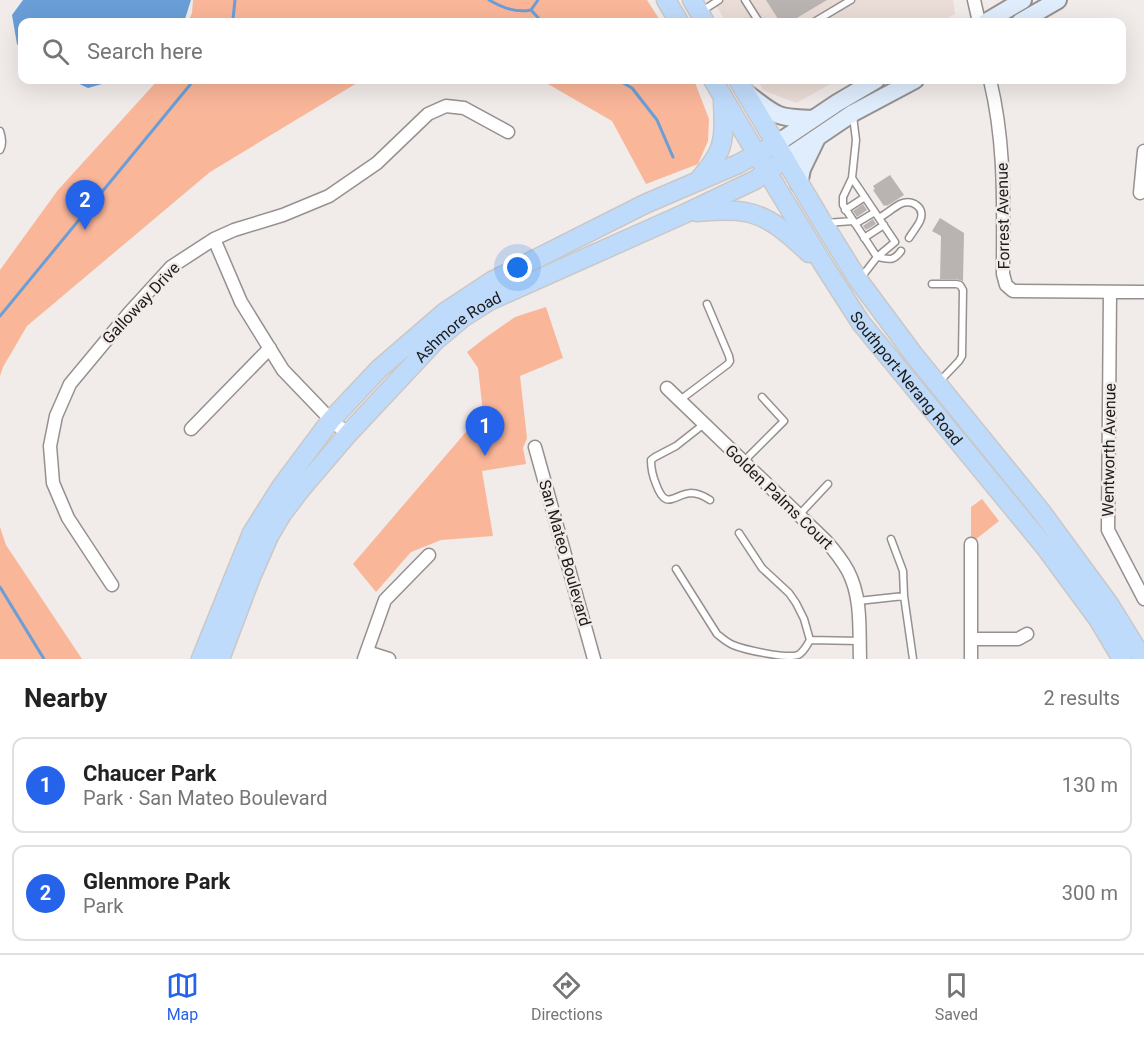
<!DOCTYPE html>
<meta charset="utf-8">
<style>
:root{--surface:#fff;--page:#f6f6f6;--text:#222;--muted:#767676;--line:#e0e0e0;--accent:#2563eb}
body{margin:0;font-family:Roboto,sans-serif;background:var(--page);color:var(--text)}
.you{position:absolute;left:518px;top:268px;width:21px;height:21px;margin:-15px;border:4px solid #fff;border-radius:50%;background:#1a73e8;box-shadow:0 0 0 9px #1a73e833}
.badge{display:grid;place-items:center;width:39px;height:39px;border-radius:50%;background:var(--accent);color:#fff;font-size:20px;font-weight:700}
.pin{position:absolute;translate:-50% -50px;filter:drop-shadow(0 2px 3px #0008)}
.pin::after{content:'';position:absolute;top:32px;width:21px;height:18px;background:inherit;clip-path:polygon(0 0,100% 0,50% 100%)}
.list{margin:0;padding:0;list-style:none}
h2{display:flex;justify-content:space-between;align-items:center;height:78px;margin:0;padding:0 24px;font-size:26px}
h2 small{font-size:20px;font-weight:400;color:var(--muted)}
.list li{display:grid;grid-template-columns:39px 1fr auto;gap:18px;align-items:center;box-sizing:border-box;height:96px;margin:0 12px 12px;padding:0 12px;border:2px solid var(--line);border-radius:12px}
.list b{display:block;font-size:22px;white-space:nowrap}
.list p{margin:0;font-size:20px;white-space:nowrap;color:var(--muted)}
.list em{font-size:20px;font-style:normal;color:var(--muted)}
.icon{flex:none;width:33px;height:33px;fill:none;stroke:currentColor;stroke-width:2;stroke-linecap:round;stroke-linejoin:round}
.map{position:relative;flex:none;width:1144px;height:659px;overflow:hidden}
.search{position:absolute;background:var(--surface);box-shadow:0 6px 24px #0002;left:18px;right:18px;top:18px;height:66px;display:flex;align-items:center;gap:15px;box-sizing:border-box;padding:0 21px;border-radius:12px;color:var(--muted);font-size:22px}
.sheet{height:294px;background:var(--surface)}
nav{display:flex;justify-content:space-around;align-items:center;box-sizing:border-box;height:84px;border-top:2px solid var(--line);background:var(--surface);font-size:16px;color:var(--muted)}
nav a{display:grid;justify-items:center;gap:3px}
nav .on{color:var(--accent)}
.map>svg:first-child{display:block}
.built{fill:#eadcd6}
.green{fill:#fab699}
.water{fill:#6a9ed7}
.lines{fill:none;stroke-linecap:round;stroke-linejoin:round}
.stream{stroke:#6a9ed7;stroke-width:3}
.building{fill:#b9b4b2}
.lane-casing{stroke:#96918f;stroke-width:9}
.street-casing{stroke:#96918f;stroke-width:15}
.secondary-casing{stroke:#96918f;stroke-width:20}
.primary-casing{stroke:#c9c8c8;stroke-width:21}
.lane{stroke:#fff;stroke-width:6}
.street{stroke:#fff;stroke-width:12}
.secondary{stroke:#dfedfd;stroke-width:16}
.primary{stroke:#bfdbfb;stroke-width:18}
.labels{text-anchor:middle;dominant-baseline:central;stroke-width:5;stroke-linejoin:round;paint-order:stroke}
.street-label{font-size:16px;fill:#1d1b1a;stroke:#f1ebe9}
</style>
<div class="map">
<svg width="1144" height="659" viewBox="0 0 1144 659">
<rect width="100%" height="100%" fill="#f1ebe9"/>
<path class="built" d="M713 0H953L955 14 939 22H726Z
M758 80H838L796 103 763 90Z"/>
<path class="green" d="M193 0H647L661 22H188L192 13Z
M158 80H362L210 172 27 326 3 367 0 376V270L58 190Z
M541 80H694L709 119 708 141 698 164 646 184 612 121Z
M546 307 563 358 520 376 527 438 523 448 526 464 482 471 493 536 441 540 411 552 376 592 353 564 483 412 478 368 467 352 485 338 515 317Z
M982 499 999 521 975 540H971V507Z
M0 527 6 545 82 659H0Z"/>
<path class="water" d="M23 0H191L184 22H22V49L17 44 12 15Z
M71 80H116L88 88Z"/>
<g class="lines">
<path class="stream" d="M489 0C503 8 516 13 531 10L538 0
M531 10 542 22
M231 22 233 19 235 0
M618 80 632 88 657 120 673 157
M0 316 194 80
M0 587 44 659"/>
</g>
<path class="building" d="M766 0H827L790 22H780Z
M890 175 904 195 887 206 886 205 884 206 873 190 875 189 873 186Z
M863 204 867 210 857 217 853 211Z
M940 218 964 233 963 281 956 279H940L941 236 932 231Z
M873 219 876 224 866 230 863 226Z"/>
<g class="lines">
<defs>
<path id="lane" d="M745 0 759 22
M702 11 719 0
M814 22 851 0
M853 116 856 140 852 178 895 242 877 257 860 279
M0 131C2 137 3 145 0 150
M852 178 843 197V205L877 257C889 259 893 262 901 251
M845 210 865 197
M879 218C886 214 893 208 900 204 912 199 926 207 920 221 917 227 912 233 909 238
M826 223 853 221
M855 224 875 212
M864 238 884 225
M932 284H956L960 285 963 290 962 356 959 361 939 382
M680 400 728 364 730 361 729 356 707 304
M704 424 676 446 655 457 651 460C651 468 653 477 656 484 666 512 674 494 691 493 698 493 704 496 710 500
M743 462 784 421 762 397
M799 515 828 484
M891 539 903 571 904 596 913 659
M676 569 717 634C722 638 726 642 733 645 745 650 787 659 798 655 804 652 807 645 810 640L804 619 796 603 789 593 762 568 739 533
M858 601 904 596
M810 640 859 641"/>
<path id="street" d="M974 0 979 22
M990 80C1006 146 1003 207 1003 274L1006 285 1013 291 1144 292
M1140 193 1144 151
M214 239 241 302 283 370 331 420 348 434
M1110 292 1108 530 1144 599
M667 388 826 541C834 550 842 560 848 571 862 598 859 629 860 659
M191 429 270 348
M535 447 594 659
M112 585 68 518 53 483 50 446 56 416 70 384 129 313 171 267 214 239 234 230 283 215 329 196 377 163 428 114 446 106 464 108 508 132
M971 639H1018L1027 634
M367 652 389 659
M364 659 385 600 429 555
M971 659V544"/>
<path id="secondary" d="M986 22 1023 0
M1020 22 1058 0
M746 93C757 100 767 110 779 115 789 119 802 118 813 119
M776 144 837 103 876 80
M785 159 853 113 915 80
M799 184 802 169 817 138"/>
<g id="primary">
<path d="M666 0 679 22"/>
<path d="M692 0 705 22"/>
<path id="s1" d="M713 80 778 190 825 267 861 323 1045 547 1098 619 1122 659"/>
<path d="M738 80 823 223 859 281 914 355 1040 510 1109 604 1143 659"/>
<path d="M699 180C706 171 714 162 719 151 726 135 723 115 723 97"/>
<path d="M697 212C712 211 729 209 745 212 770 216 791 236 809 253"/>
<path d="M201 659 252 533 281 487 331 420 379 369 445 312 492 281 645 204 738 164 776 144"/>
<path id="s2" d="M220 659 251 577 269 536 282 514 301 489 348 434 435 341 465 316 489 301 686 213 755 180 785 159"/>
</g>
</defs>
<use href="#lane" class="lane-casing"/>
<use href="#street" class="street-casing"/>
<use href="#secondary" class="secondary-casing"/>
<use href="#primary" class="primary-casing"/>
<use href="#lane" class="lane"/>
<use href="#street" class="street"/>
<use href="#secondary" class="secondary"/>
<use href="#primary" class="primary"/>
</g>
<g class="labels">
<g class="street-label">
<text transform="translate(1003 216) rotate(-91)">Forrest Avenue</text>
<text transform="translate(141 303) rotate(-47)">Galloway Drive</text>
<text stroke="none"><textPath href="#s2" startOffset="416">Ashmore Road</textPath></text>
<text stroke="none"><textPath href="#s1" startOffset="356">Southport-Nerang Road</textPath></text>
<text transform="translate(1109 450) rotate(-89)">Wentworth Avenue</text>
<text transform="translate(779 497) rotate(44)">Golden Palms Court</text>
<text transform="translate(565 553) rotate(74)">San Mateo Boulevard</text>
</g>
</g>
</svg>
<div class="you"></div>
<div class="pin badge" style="left:485px;top:456px">1</div>
<div class="pin badge" style="left:85px;top:230px">2</div>
<div class="search"><svg class="icon" aria-label="search" viewBox="0 0 24 24"><circle cx="10" cy="10" r="6"/><path d="M15 15l6 6"/></svg>Search here</div>
</div>
<section class="sheet">
<h2>Nearby<small>2 results</small></h2>
<ul class="list">
<li><span class="badge">1</span><div><b>Chaucer Park</b><p>Park · San Mateo Boulevard</p></div><em>130 m</em></li>
<li><span class="badge">2</span><div><b>Glenmore Park</b><p>Park</p></div><em>300 m</em></li>
</ul>
</section>
<nav>
<a class="on"><svg class="icon" aria-label="map" viewBox="0 0 24 24"><path d="M3 6l6-2 6 2 6-2v14l-6 2-6-2-6 2zM9 4v14M15 6v14"/></svg>Map</a>
<a><svg class="icon" aria-label="directions" viewBox="0 0 24 24"><path d="M12 3l9 9-9 9-9-9zM9 14v-3h6M13 9l2 2-2 2"/></svg>Directions</a>
<a><svg class="icon" aria-label="saved" viewBox="0 0 24 24"><path d="M7 4h10v16l-5-4-5 4z"/></svg>Saved</a>
</nav>
